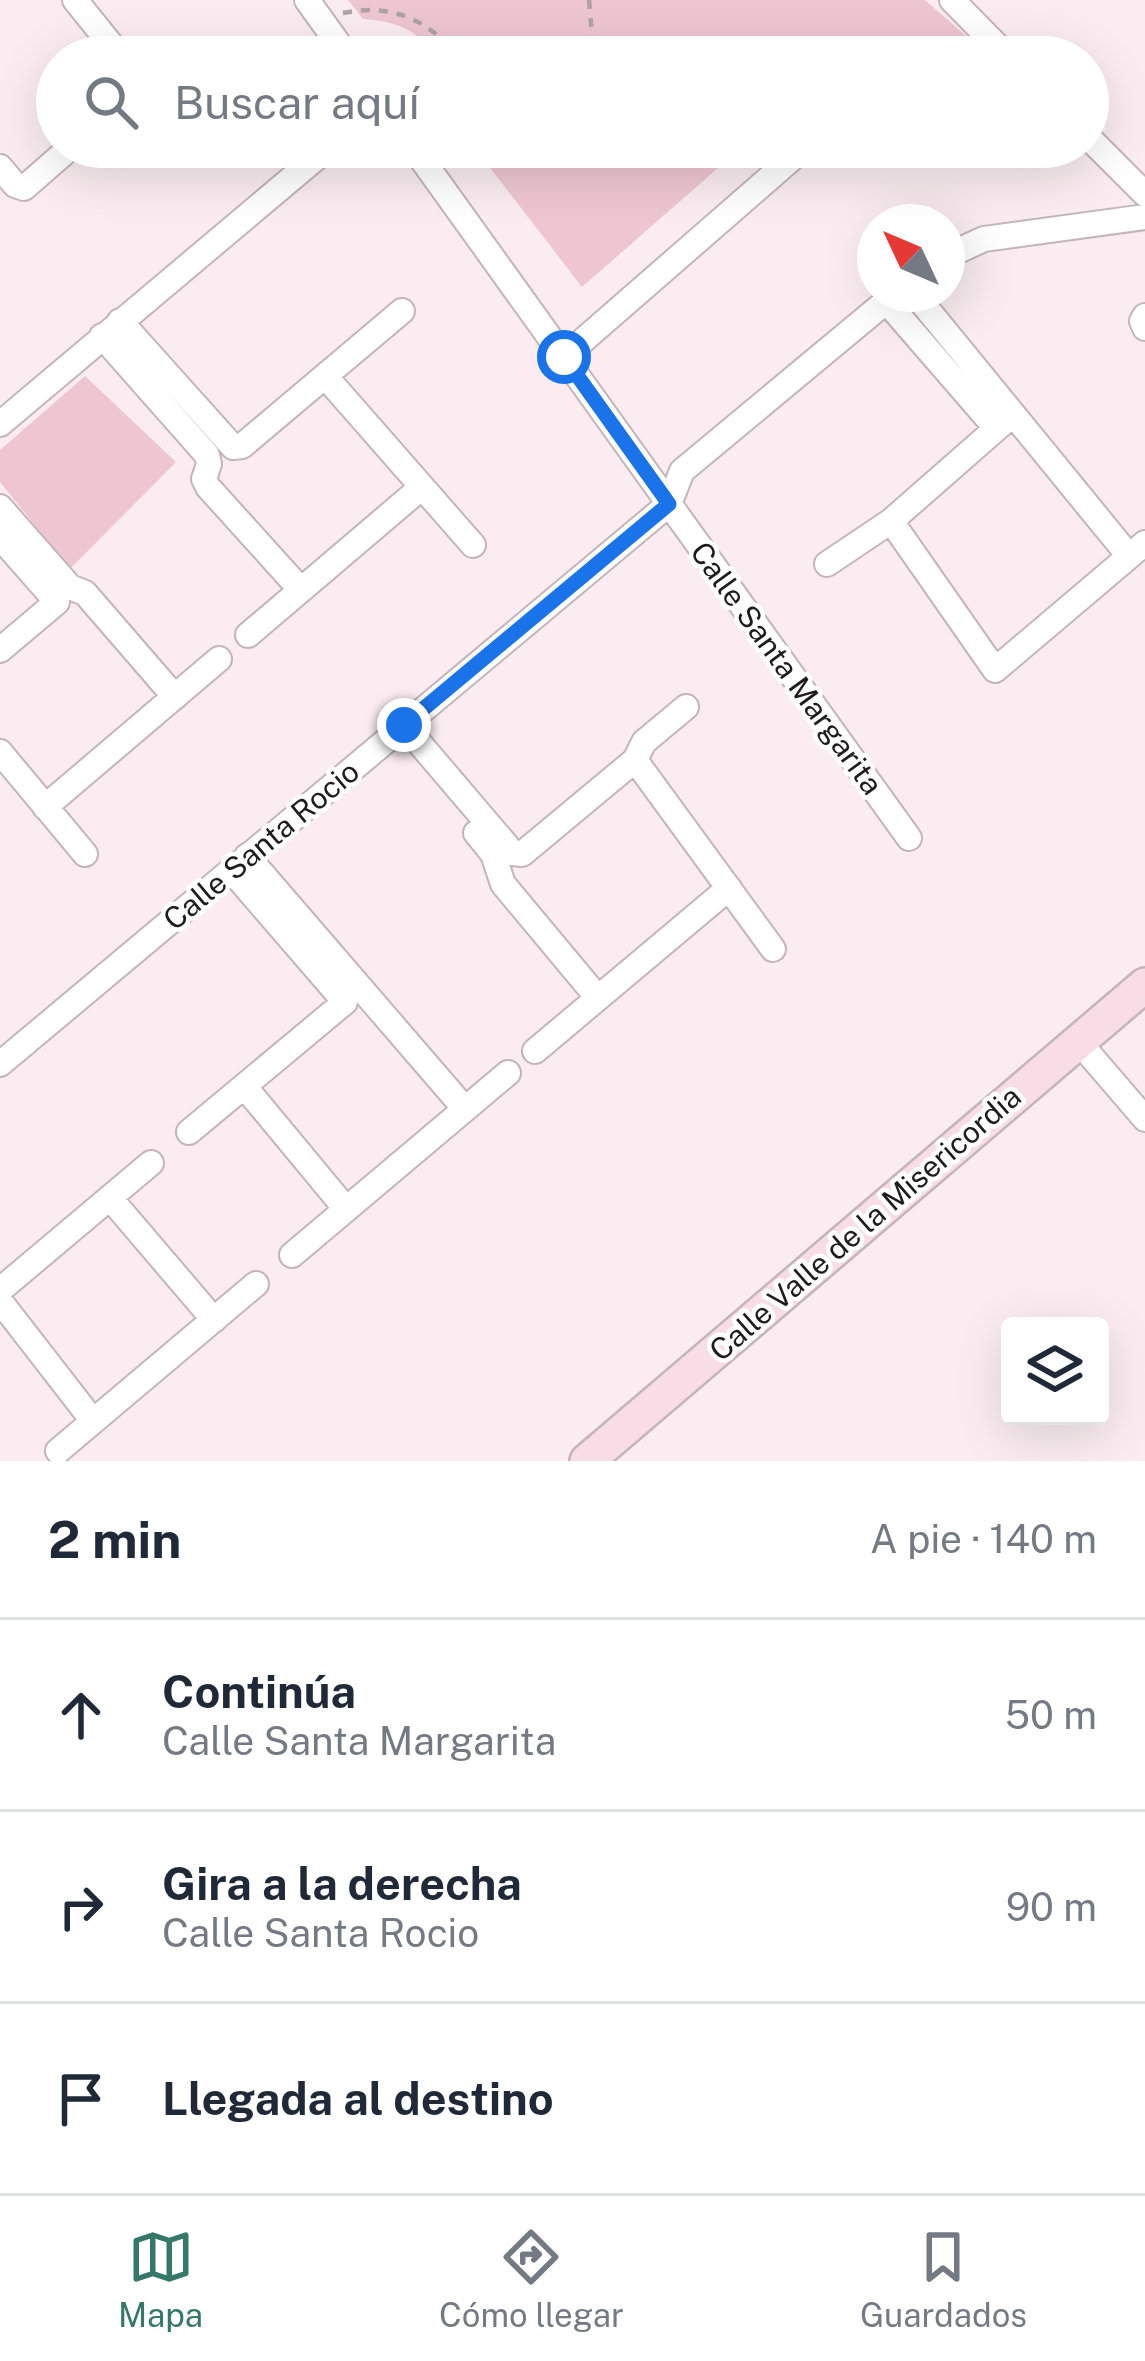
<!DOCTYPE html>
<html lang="es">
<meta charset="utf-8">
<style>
:root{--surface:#fff;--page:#f6f6f7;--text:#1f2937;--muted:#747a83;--line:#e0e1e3;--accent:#35786a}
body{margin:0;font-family:"Public Sans",sans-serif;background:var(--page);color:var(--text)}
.controls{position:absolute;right:36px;bottom:36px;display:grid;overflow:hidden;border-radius:12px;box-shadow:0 12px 48px #0002}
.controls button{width:108px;height:108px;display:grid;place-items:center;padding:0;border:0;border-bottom:3px solid var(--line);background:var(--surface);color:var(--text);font:60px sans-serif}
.compass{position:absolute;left:857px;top:204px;width:108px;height:108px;border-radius:50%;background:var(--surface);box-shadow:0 12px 48px #0002;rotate:314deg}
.stop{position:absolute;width:36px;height:36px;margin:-27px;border:9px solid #1a73e8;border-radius:50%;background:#fff}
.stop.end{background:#1a73e8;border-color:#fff;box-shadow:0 3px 12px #0008}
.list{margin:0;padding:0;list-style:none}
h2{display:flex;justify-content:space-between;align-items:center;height:156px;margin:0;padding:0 48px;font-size:51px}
h2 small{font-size:39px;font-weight:400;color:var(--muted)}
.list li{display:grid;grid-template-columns:78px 1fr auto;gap:36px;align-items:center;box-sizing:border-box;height:192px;padding:0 48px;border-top:3px solid var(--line)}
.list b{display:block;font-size:45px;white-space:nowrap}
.list p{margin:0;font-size:39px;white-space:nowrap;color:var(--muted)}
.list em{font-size:39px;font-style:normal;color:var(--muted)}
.icon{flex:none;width:66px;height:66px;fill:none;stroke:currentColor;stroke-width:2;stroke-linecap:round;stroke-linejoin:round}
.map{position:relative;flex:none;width:1145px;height:1461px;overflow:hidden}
.search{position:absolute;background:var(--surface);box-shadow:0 12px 48px #0002;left:36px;right:36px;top:36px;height:132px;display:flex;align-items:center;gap:30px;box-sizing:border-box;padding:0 42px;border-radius:66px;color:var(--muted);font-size:45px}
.sheet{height:732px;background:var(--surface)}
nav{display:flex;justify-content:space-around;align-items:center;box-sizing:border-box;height:168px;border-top:3px solid var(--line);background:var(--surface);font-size:33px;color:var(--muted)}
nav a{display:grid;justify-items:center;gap:6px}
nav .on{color:var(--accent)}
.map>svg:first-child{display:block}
.green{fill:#eec6d2}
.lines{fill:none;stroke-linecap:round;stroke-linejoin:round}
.street-casing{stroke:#c3b5b9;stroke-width:28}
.secondary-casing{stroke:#c3b5b9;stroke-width:38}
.path{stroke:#aea4a7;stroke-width:4.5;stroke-dasharray:9 9;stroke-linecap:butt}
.street{stroke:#fff;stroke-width:24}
.secondary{stroke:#f8dce6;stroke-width:33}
.route{stroke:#1a73e8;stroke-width:15}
.labels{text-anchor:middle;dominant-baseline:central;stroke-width:9;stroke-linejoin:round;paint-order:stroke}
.street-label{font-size:30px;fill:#201b1d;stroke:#fff}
</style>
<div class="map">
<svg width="1145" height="1461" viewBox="0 0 1145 1461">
<rect width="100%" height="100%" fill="#faecf0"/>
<path class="green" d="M348 0H925L966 36 967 57H436C418 29 394 21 363 19Z
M474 147H742L582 287Z
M85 376 176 462 70 569 0 482V450Z"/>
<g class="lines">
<defs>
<path id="street" d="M75 0 121 57
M307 0 348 57
M952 0 1008 57
M1088 137 1145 194
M413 147 909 838
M0 167 15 185 24 188 71 147
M947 256 984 239 1145 217
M915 294 1129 556
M886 301 996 428
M1145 316 1142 321 1145 328
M120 321 233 447 242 446 402 311
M102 336 207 455 209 464 204 479 208 487 301 590
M564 357 805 147
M325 376 473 545
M0 424 329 147
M0 507 70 587 85 593 175 697
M891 521 995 670 1145 543
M0 537 57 602 0 650
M827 564 891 521 1012 415
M248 635 422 487
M404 725 513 853 522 854 635 760 644 742 686 707
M0 752 85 854
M635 760 773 949
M45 807 219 659
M476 833 493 854 503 884 598 998
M247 856 465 1109
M1078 1041 1145 1119
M535 1051 729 888
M0 1064 669 504 682 471 895 294
M244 1086 346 1209
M189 1132 345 1002 231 870
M110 1198 214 1320
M292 1255 508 1073
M0 1290 151 1163
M0 1301 93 1421
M58 1451 256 1284"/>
<path id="secondary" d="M587 1461 1145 985"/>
</defs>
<use href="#street" class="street-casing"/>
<use href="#secondary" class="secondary-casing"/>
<path class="path" d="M589 0 594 57
M343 13C391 3 428 19 458 57
M797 57 958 44"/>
<use href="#street" class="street"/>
<use href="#secondary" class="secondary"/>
</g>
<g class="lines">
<path class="route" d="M404 725 669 504 564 357"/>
</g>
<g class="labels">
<g class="street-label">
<text transform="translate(787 668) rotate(54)">Calle Santa Margarita</text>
<text transform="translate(261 845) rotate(-40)">Calle Santa Rocio</text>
<text transform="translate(865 1223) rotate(-41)">Calle Valle de la Misericordia</text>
</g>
</g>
</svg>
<div class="controls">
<button><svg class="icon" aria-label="layers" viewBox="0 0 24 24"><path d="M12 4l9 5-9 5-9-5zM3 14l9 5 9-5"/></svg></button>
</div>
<svg class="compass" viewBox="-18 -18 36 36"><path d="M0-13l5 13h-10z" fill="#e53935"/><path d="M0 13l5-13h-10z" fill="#747a83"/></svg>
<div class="stop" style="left:564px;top:357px"></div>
<div class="stop end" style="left:404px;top:725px"></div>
<div class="search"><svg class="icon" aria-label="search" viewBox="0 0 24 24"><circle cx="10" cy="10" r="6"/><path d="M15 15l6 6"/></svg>Buscar aquí</div>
</div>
<section class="sheet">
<h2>2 min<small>A pie · 140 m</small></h2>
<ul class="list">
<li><svg class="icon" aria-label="ahead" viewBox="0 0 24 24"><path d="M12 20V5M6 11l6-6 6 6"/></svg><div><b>Continúa</b><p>Calle Santa Margarita</p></div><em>50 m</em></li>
<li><svg class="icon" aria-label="right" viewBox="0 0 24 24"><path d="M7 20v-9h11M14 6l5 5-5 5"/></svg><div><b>Gira a la derecha</b><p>Calle Santa Rocio</p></div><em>90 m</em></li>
<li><svg class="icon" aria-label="arrive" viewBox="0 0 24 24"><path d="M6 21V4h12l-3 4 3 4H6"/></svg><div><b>Llegada al destino</b></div></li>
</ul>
</section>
<nav>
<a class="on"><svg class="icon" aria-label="map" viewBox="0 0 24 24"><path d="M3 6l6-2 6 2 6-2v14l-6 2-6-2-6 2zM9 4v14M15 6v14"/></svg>Mapa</a>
<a><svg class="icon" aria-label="directions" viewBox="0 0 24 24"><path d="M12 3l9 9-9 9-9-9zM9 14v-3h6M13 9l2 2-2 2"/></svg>Cómo llegar</a>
<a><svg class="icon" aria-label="saved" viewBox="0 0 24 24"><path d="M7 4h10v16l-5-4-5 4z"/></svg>Guardados</a>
</nav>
